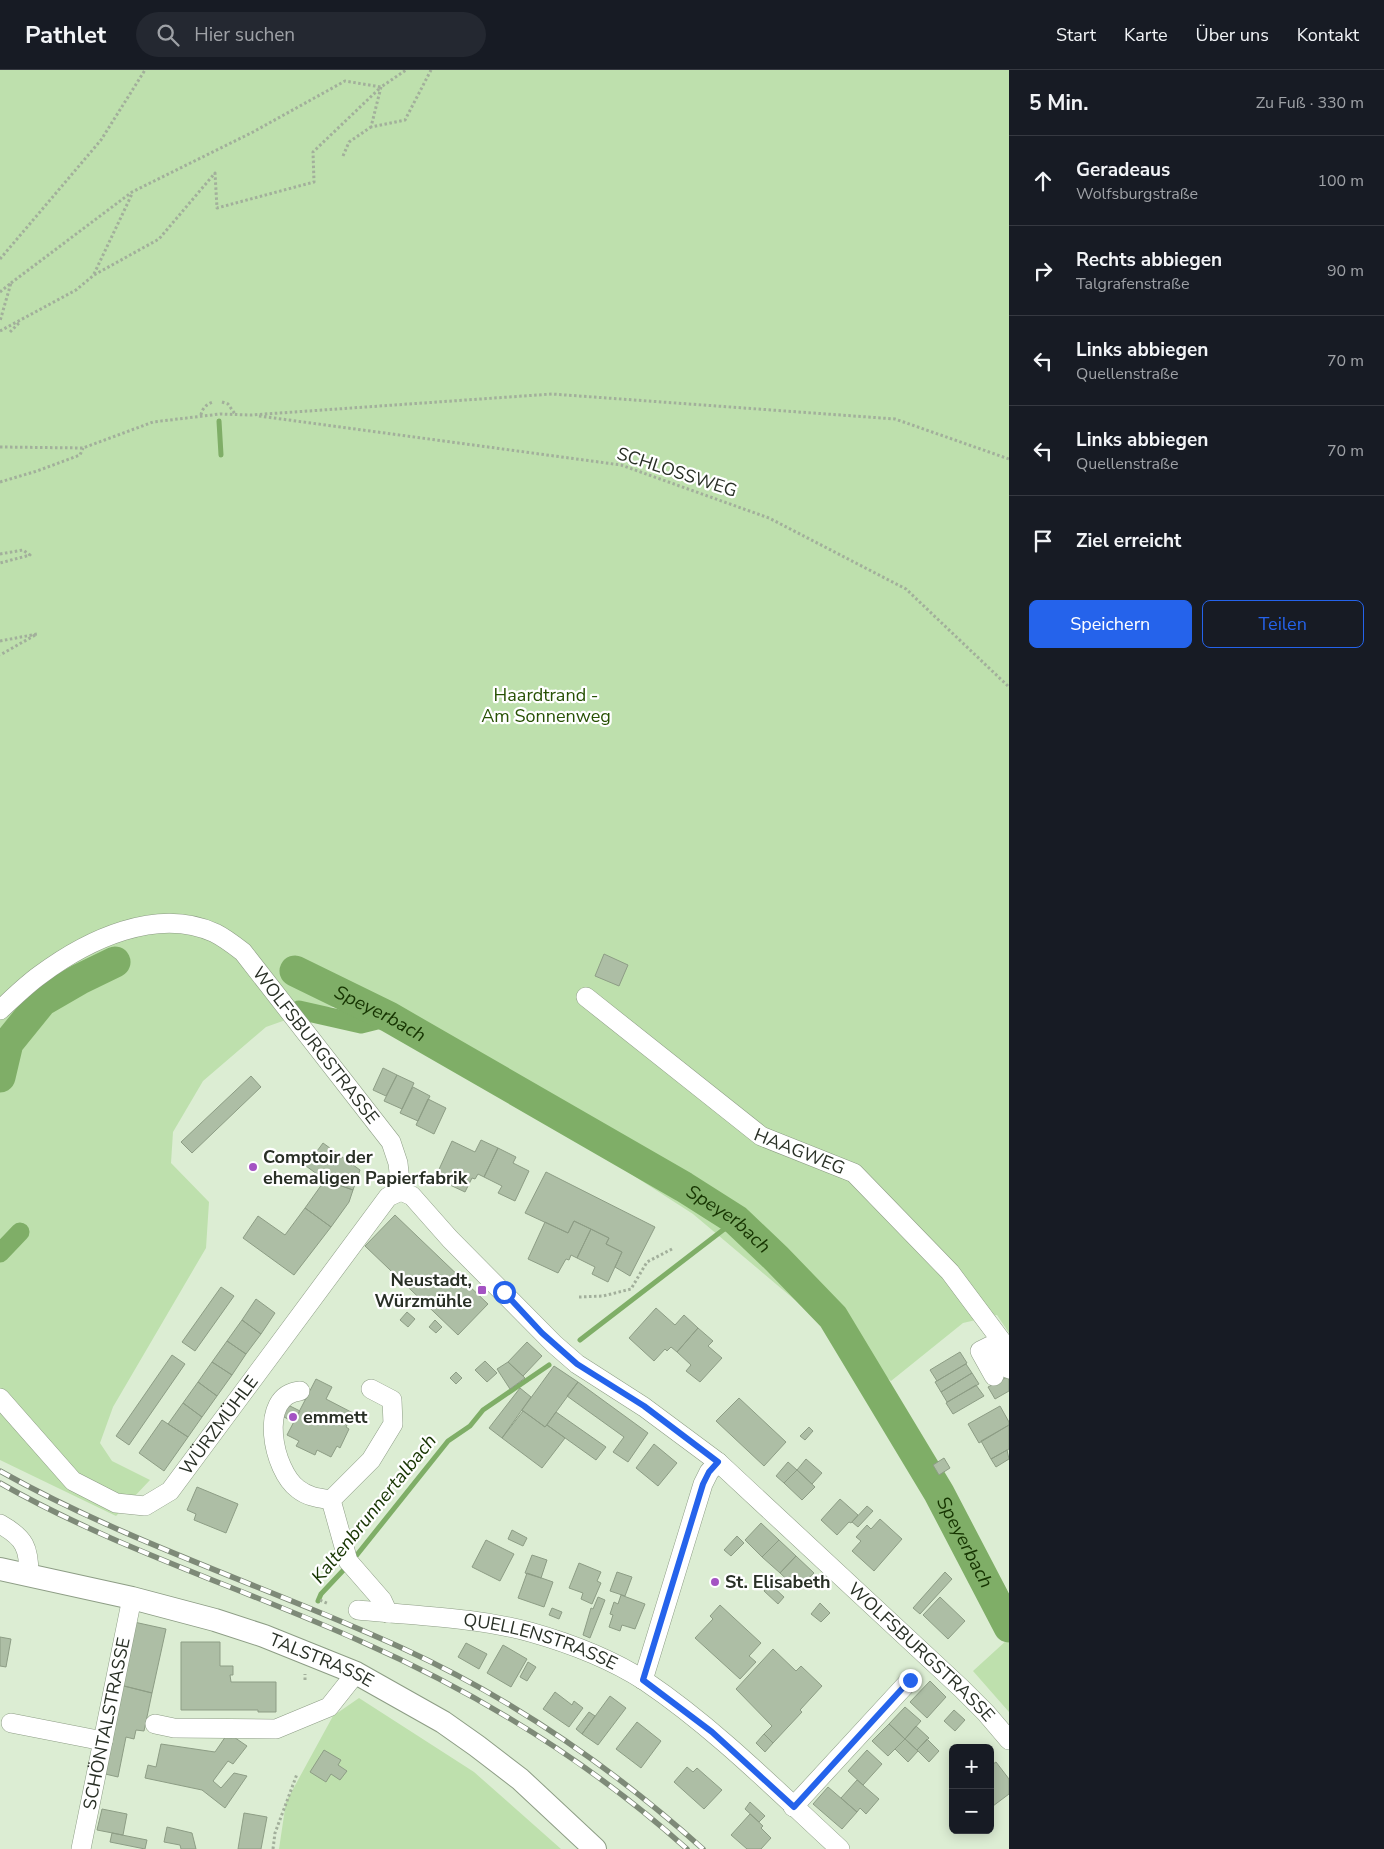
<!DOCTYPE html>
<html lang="de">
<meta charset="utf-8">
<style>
:root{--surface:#171b24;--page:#242831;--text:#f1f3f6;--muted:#9ea1a6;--line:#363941;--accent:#2563eb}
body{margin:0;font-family:"Nunito Sans",sans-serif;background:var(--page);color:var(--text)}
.controls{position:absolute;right:15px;bottom:15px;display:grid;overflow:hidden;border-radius:8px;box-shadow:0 2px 12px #0003}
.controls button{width:45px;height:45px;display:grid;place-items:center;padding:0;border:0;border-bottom:1px solid var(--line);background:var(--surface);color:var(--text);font:25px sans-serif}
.stop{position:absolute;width:15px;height:15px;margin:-11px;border:4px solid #2563eb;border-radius:50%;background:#fff}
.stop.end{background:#2563eb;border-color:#fff;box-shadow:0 1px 5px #0008}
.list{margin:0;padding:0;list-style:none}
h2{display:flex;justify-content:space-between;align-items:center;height:65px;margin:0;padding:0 20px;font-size:21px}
h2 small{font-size:16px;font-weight:400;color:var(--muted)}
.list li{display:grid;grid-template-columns:32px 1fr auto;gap:15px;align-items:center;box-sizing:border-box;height:90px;padding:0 20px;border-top:1px solid var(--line)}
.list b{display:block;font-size:19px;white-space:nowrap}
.list p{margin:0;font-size:16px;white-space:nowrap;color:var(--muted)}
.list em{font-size:16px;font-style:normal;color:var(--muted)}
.actions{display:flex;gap:10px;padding:15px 20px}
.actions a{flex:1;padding:11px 0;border:1px solid var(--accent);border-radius:8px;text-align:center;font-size:18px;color:var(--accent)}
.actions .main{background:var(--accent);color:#fff}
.icon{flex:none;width:28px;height:28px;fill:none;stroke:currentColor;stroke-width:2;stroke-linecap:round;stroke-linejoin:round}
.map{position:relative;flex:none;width:1009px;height:1779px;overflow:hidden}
header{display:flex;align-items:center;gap:30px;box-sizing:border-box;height:70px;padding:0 25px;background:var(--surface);border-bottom:1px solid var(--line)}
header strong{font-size:24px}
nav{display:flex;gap:28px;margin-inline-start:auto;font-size:18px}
.search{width:350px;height:45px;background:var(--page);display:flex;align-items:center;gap:12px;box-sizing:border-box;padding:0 18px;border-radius:28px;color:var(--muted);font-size:19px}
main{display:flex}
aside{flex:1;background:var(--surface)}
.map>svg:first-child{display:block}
.green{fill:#bee0ad}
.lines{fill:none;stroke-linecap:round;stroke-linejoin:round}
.stream{stroke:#7fae67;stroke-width:5}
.canal{stroke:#7fae67;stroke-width:19}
.river{stroke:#7fae67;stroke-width:31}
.building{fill:#adbea5;stroke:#8d9d85}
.minor-casing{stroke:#8d9d85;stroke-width:20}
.major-casing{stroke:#8d9d85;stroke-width:24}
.path{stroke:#a2af9b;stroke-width:3;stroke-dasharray:2.5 2.5;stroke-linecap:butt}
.minor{stroke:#fff;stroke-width:19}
.major{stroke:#fff;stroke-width:22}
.rail-casing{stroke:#7e8a78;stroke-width:5.5}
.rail{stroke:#fff;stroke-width:4;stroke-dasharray:11;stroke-linecap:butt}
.route{stroke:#2563eb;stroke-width:6}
.poi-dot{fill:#a453c3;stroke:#fff;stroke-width:2}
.labels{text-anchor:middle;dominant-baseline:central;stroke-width:4.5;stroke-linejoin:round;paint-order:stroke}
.street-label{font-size:18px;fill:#293026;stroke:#fff}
.park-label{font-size:18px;fill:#275103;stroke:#fff}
.poi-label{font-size:18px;font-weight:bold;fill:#293026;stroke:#fff;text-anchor:start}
.water-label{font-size:19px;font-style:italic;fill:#163401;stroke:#fff}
</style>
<header>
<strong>Pathlet</strong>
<div class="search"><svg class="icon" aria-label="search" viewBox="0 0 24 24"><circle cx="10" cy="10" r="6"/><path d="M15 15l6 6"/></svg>Hier suchen</div>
<nav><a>Start</a><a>Karte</a><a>Über uns</a><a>Kontakt</a></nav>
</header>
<main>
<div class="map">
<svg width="1009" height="1779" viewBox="0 0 1009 1779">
<rect width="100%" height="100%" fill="#dcedd3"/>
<path class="green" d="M0 0H1009V1263L997 1245 963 1253 891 1311 693 1144 370 936 322 937 266 957 203 1011 173 1062 171 1093 209 1132 206 1178 113 1337 100 1373 112 1391 150 1410 116 1446 0 1390Z
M1007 1570 1009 1573V1642L973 1601Z
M359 1628 474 1702 561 1779H279L286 1732 333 1646Z"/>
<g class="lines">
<path class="stream" d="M219 351 221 385
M580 1270 736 1150
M318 1531 321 1524 352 1491 448 1371 470 1356 483 1340 549 1295"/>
<path class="canal" d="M299 940 361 954 389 947
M0 1183 20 1162"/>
<g class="river">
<path id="s1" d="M295 901 389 947 684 1117 736 1150 777 1189 833 1247 939 1423 1009 1557"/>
<path d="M0 1007 8 973 42 931 80 909 115 892"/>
</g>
</g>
<path class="building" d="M604 884 628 895 619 916 595 906Z
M383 998 397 1005 386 1026 373 1020Z
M397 1005 414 1013 402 1039 384 1031Z
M251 1006 261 1017 192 1083 181 1072Z
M413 1017 430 1026 418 1051 400 1043Z
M428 1029 446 1038 434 1064 416 1055Z
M481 1070 498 1078 484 1107 478 1104 475 1109 472 1108 465 1122 435 1108 452 1071 475 1082Z
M323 1073 360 1100 353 1120 325 1110 306 1096Z
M498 1078 516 1087 513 1093 529 1101 515 1131 498 1123 502 1116 484 1107Z
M546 1102 655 1157 630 1206 615 1197 622 1182 606 1174 609 1168 574 1151 568 1163 525 1143Z
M325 1110 353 1120 349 1132 331 1157 305 1138Z
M305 1138 331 1157 294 1205 243 1168 258 1146 285 1165Z
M395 1145 488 1234 458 1265 365 1176Z
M574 1151 591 1159 577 1188 571 1185 569 1190 566 1189 558 1203 528 1189 545 1152 568 1163Z
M591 1159 609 1168 606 1174 622 1182 608 1212 592 1204 595 1197 577 1188Z
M221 1217 234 1226 195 1281 182 1272Z
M256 1229 275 1243 261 1264 242 1250Z
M656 1238 675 1255 684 1245 698 1258 677 1282 671 1277 667 1281 665 1279 654 1291 629 1268Z
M407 1242 415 1249 408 1257 400 1250Z
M242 1250 261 1264 246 1284 227 1271Z
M435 1250 442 1257 436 1263 429 1257Z
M698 1258 713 1271 708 1276 722 1288 700 1312 686 1301 691 1295 677 1282Z
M227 1271 246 1284 232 1305 212 1292Z
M527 1272 542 1286 523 1306 508 1292Z
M960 1282 967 1293 937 1311 930 1300Z
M172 1285 185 1294 129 1375 116 1366Z
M485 1291 497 1303 487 1312 475 1300Z
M212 1292 232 1305 217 1326 198 1312Z
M508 1292 525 1308 510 1319 497 1299Z
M966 1294 972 1303 941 1322 935 1312Z
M554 1296 578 1312 545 1357 522 1340Z
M456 1302 462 1308 456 1314 450 1308Z
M972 1303 979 1314 947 1332 941 1322Z
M1007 1307 1009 1310V1321L995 1329 988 1317Z
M316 1309 332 1317 326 1329 353 1343 346 1357 349 1359 340 1378 337 1376 331 1387 317 1380 315 1385 296 1376 299 1371 287 1365Z
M198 1312 217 1326 202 1347 183 1333Z
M578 1312 648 1363 628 1392 613 1382 624 1367 567 1326Z
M976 1315 984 1326 953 1344 946 1333Z
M520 1318 531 1327 502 1368 489 1358Z
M739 1328 786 1372 764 1396 716 1351Z
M183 1333 202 1347 188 1367 168 1354Z
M288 1335 300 1341 294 1352 282 1346Z
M1000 1336 1009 1352V1355L979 1373 968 1354Z
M523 1341 545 1357 547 1355 565 1368 542 1398 502 1368Z
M556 1342 606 1377 596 1390 547 1355Z
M162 1350 188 1367 164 1401 139 1383Z
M1009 1355V1379L991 1389 981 1371Z
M809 1357 813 1361 805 1370 800 1366Z
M654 1374 677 1393 658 1416 636 1398Z
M1007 1380 1009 1389 996 1397 991 1389Z
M944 1388 950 1398 939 1405 933 1395Z
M806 1389 822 1403 812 1414 797 1400Z
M788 1392 797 1400 784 1413 776 1406Z
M797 1400 815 1417 802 1430 784 1413Z
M197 1417 238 1434 226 1463 194 1450 196 1444 187 1440Z
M840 1429 858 1445 851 1453 849 1452 837 1465 821 1450Z
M867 1436 873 1441 858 1457 852 1452Z
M880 1449 902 1469 874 1501 852 1481 861 1471 856 1467 867 1455 871 1459Z
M761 1453 779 1470 762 1487 745 1470Z
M512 1460 527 1468 523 1476 508 1469Z
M737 1466 744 1473 731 1486 724 1480Z
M486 1470 514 1484 500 1511 472 1497Z
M779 1470 796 1486 780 1503 762 1487Z
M532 1485 547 1490 541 1508 525 1503Z
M796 1486 814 1503 797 1519 780 1503Z
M579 1493 601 1502 597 1511 601 1513 592 1534 581 1529 583 1523 569 1518Z
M617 1502 632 1507 625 1526 610 1521Z
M945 1502 952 1509 920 1544 913 1538Z
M527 1503 553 1512 544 1537 518 1528Z
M770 1514 784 1527 778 1534 764 1521Z
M621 1525 645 1534 635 1559 622 1555 620 1561 609 1557 613 1545 610 1544 614 1532 618 1534Z
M598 1527 605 1530 590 1568 583 1565 591 1538 593 1539Z
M940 1527 965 1551 948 1569 923 1545Z
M820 1533 830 1543 821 1552 811 1544Z
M720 1535 761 1573 749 1586 756 1592 740 1609 695 1568 713 1549 710 1546Z
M552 1538 562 1542 559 1549 549 1545Z
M134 1552 166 1559 152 1623 120 1615Z
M0 1567 11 1569 6 1597 0 1596Z
M181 1572H220V1596H233V1605H230L231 1612H276V1642H258V1640H181Z
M466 1573 487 1584 479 1599 458 1587Z
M503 1575 527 1589 511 1617 487 1603Z
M773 1579 796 1601 801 1596 822 1616 800 1640 802 1642 773 1673 764 1664 772 1656 736 1619Z
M528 1592 536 1597 527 1611 520 1607Z
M930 1611 946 1627 927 1648 910 1632Z
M120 1615 152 1623 144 1661 136 1660 134 1669 126 1667 118 1707 101 1703Z
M555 1622 572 1635 574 1631 583 1638 569 1657 543 1639Z
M610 1626 626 1638 598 1675 582 1664Z
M905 1637 921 1651 905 1669 889 1654Z
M954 1640 965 1650 955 1661 944 1651Z
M589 1642 595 1646 582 1664 576 1659Z
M637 1652 661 1671 641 1698 616 1679Z
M889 1654 905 1669 888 1686 872 1671Z
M916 1656 929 1668 917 1680 905 1669Z
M228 1663 247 1676 233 1694 228 1691 213 1711 221 1718 234 1703 247 1706 225 1738 202 1720 145 1708 148 1695 156 1697 161 1674 215 1682Z
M764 1664 773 1673 765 1682 756 1673Z
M905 1669 918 1681 908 1692 895 1679Z
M927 1669 939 1681 929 1692 917 1680Z
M324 1680 341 1690 338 1695 347 1701 340 1710 331 1704 326 1712 310 1702Z
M867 1680 882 1694 863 1715 848 1701Z
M996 1692 1009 1709V1724L993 1736 990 1733V1696Z
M687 1697 693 1702 697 1698 722 1720 704 1739 674 1712Z
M857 1710 879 1729 866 1744 860 1738 857 1742 841 1728Z
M828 1717 857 1742 842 1759 813 1734Z
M750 1732 765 1746 759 1752 745 1739Z
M102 1739 127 1744 123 1765 97 1760Z
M244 1743 267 1747 261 1779H238Z
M750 1744 763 1756 761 1758 771 1768 761 1779H747L731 1765Z
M167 1757 192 1763 196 1779H181L180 1775 164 1772Z
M112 1763 147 1770 145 1779 110 1772Z"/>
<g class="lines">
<defs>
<g id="minor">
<path id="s2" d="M586 927 761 1066 854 1103 950 1202 1009 1281"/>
<path id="s3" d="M0 940C13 928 26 915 40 905 87 870 157 836 215 863 225 868 234 875 243 882L391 1072 398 1093 401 1121"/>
<path id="s4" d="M401 1121 412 1126 450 1169 554 1274 577 1294 644 1337 718 1392 961 1618 986 1643 1009 1670"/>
<path d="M994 1306 980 1281 990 1276 1009 1299"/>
<path d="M371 1319 392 1330 393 1354 371 1390 331 1430 348 1491 382 1530 388 1543"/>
<path d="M300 1321C257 1325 273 1401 298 1419 308 1427 319 1428 331 1430"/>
<path id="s5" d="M0 1328 73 1411 116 1433 145 1436 170 1421 388 1127 401 1121"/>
<path d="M0 1454C25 1468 29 1478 29 1505"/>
<path id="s6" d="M358 1540C415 1546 475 1547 530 1562 569 1573 611 1589 645 1611 716 1659 777 1721 840 1779"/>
<path d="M643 1610 703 1414 709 1402 718 1392"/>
<path d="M11 1653 103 1671"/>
<path d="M155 1654 174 1658 276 1659 329 1637 356 1603"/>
<path d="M793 1737 910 1610"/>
<path id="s7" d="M81 1779 132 1528"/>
</g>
<g id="major">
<path id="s8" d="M0 1499 132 1528 215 1550 264 1566 356 1603 443 1652 477 1676 520 1709 595 1779"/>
</g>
</defs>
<use href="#minor" class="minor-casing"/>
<use href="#major" class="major-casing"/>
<path class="path" d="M381 17 371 57 405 50 431 0
M343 86 349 72 371 57
M0 189 101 70 145 0
M94 204 132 124
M11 213 132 122 253 62 345 11 381 17 406 0
M0 222 11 213 0 251
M0 261 76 220 94 205 159 169 215 103 217 138 314 112 313 82 381 17
M10 262 19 253
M222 332 228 334 235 344
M201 345C202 338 207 334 213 332
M259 346 621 395 769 448 906 519 1009 617
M0 377 83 378 153 352 220 344 251 345 552 324 895 349 1009 389
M0 412 37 401 80 385 83 378
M0 484 23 480 30 485 0 493
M0 571 37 564 0 585
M579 1227 603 1226 631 1219 647 1192 672 1179
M320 1530 329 1534
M305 1610V1604
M273 1779 275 1763 297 1704"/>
<use href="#minor" class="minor"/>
<use href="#major" class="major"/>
<defs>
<path id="rail" d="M0 1401C128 1473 269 1517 402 1578 511 1628 614 1699 703 1779
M0 1413C114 1478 240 1517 360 1571 478 1623 591 1693 687 1779"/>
</defs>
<use href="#rail" class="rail-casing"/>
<use href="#rail" class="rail"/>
</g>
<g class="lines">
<path class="route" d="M504 1222 542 1263 577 1294 644 1336 718 1392 709 1402 703 1414 643 1610 712 1662 794 1737 910 1610"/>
</g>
<g class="poi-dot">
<circle cx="253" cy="1097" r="5"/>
<rect x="477" y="1215" width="10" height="10" rx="2.5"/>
<circle cx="293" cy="1347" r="5"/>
<circle cx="715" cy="1512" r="5"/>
</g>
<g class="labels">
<g class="street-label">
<text transform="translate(677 402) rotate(18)">SCHLOSSWEG</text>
<text stroke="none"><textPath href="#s3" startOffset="394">WOLFSBURGSTRASSE</textPath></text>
<text stroke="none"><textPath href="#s2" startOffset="265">HAAGWEG</textPath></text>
<text stroke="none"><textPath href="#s5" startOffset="299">WÜRZMÜHLE</textPath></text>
<text stroke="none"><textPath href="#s6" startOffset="186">QUELLENSTRASSE</textPath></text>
<text stroke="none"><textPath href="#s4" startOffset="698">WOLFSBURGSTRASSE</textPath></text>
<text stroke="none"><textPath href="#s8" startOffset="335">TALSTRASSE</textPath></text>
<text stroke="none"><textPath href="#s7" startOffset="128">SCHÖNTALSTRASSE</textPath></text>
</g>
<g class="park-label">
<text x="546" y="625">Haardtrand -<tspan x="546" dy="21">Am Sonnenweg</tspan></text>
</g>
<g class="poi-label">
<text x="263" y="1087">Comptoir der<tspan x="263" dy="21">ehemaligen Papierfabrik</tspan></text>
<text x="472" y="1210" text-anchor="end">Neustadt,<tspan x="472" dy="21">Würzmühle</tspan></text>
<text x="303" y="1347">emmett</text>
<text x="725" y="1512">St. Elisabeth</text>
</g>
<g class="water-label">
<text stroke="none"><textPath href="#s1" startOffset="95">Speyerbach</textPath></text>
<text stroke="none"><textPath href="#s1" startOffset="500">Speyerbach</textPath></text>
<text transform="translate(374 1439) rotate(-51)">Kaltenbrunnertalbach</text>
<text stroke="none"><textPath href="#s1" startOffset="905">Speyerbach</textPath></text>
</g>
</g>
</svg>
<div class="controls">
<button>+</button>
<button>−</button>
</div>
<div class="stop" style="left:504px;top:1222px"></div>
<div class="stop end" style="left:910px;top:1610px"></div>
</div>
<aside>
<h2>5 Min.<small>Zu Fuß · 330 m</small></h2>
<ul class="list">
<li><svg class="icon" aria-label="ahead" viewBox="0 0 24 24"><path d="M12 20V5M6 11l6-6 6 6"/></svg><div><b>Geradeaus</b><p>Wolfsburgstraße</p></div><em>100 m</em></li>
<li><svg class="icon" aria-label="right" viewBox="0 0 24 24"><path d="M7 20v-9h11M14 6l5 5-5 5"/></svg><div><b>Rechts abbiegen</b><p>Talgrafenstraße</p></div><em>90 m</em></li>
<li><svg class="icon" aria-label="left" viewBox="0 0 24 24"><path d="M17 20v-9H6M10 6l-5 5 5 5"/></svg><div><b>Links abbiegen</b><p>Quellenstraße</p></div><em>70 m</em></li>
<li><svg class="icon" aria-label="left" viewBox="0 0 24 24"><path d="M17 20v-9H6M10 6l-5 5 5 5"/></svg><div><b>Links abbiegen</b><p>Quellenstraße</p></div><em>70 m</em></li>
<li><svg class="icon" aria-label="arrive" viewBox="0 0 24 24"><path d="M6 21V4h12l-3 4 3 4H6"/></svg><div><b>Ziel erreicht</b></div></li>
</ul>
<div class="actions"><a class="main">Speichern</a><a>Teilen</a></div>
</aside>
</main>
